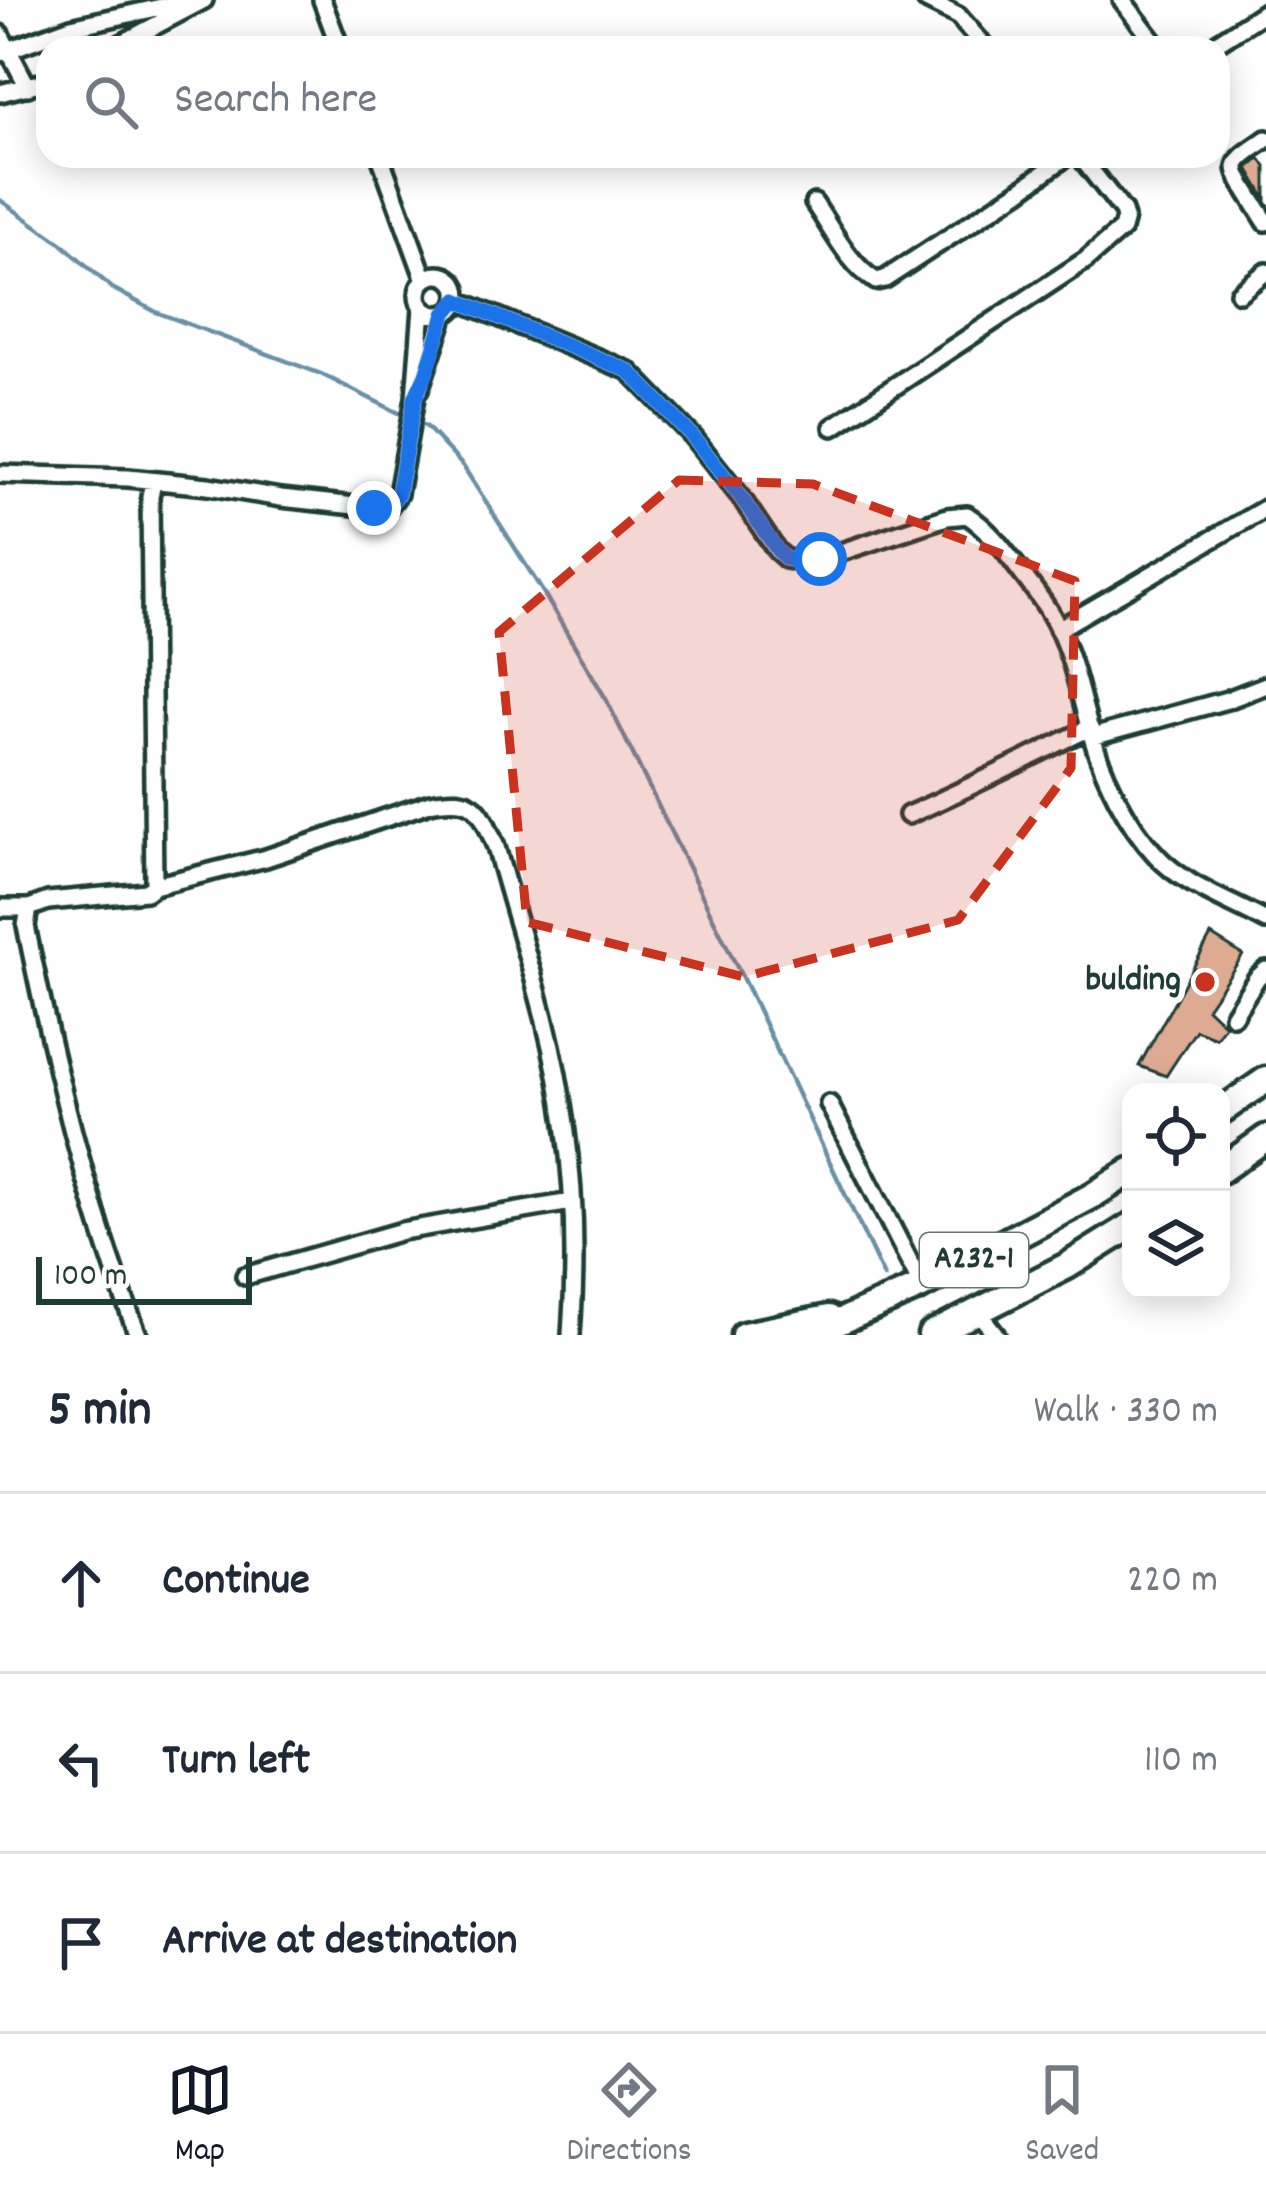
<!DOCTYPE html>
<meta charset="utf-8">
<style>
:root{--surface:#fff;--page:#f2f2f3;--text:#1f2937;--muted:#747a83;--line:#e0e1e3;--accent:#111827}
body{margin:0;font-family:Dekko,sans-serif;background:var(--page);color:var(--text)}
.controls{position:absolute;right:36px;bottom:36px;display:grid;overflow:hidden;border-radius:24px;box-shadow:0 6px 30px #0003}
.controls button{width:108px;height:108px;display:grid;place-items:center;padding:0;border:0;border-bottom:3px solid var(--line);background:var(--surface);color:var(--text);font:60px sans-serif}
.scale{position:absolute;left:36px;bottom:30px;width:216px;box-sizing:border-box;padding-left:12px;border:6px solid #1f3d34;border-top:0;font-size:33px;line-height:42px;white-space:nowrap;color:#1f3d34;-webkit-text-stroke:9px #fff;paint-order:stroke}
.stop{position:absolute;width:36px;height:36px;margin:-27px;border:9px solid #1a73e8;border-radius:50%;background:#fff}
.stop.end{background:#1a73e8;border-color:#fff;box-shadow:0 3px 12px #0008}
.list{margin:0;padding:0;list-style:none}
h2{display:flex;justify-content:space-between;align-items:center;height:156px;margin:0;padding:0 48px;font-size:51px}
h2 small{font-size:39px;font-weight:400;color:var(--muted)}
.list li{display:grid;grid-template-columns:78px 1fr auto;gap:36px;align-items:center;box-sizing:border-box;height:180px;padding:0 48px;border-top:3px solid var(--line)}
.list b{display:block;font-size:45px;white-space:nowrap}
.list em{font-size:39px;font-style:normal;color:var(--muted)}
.icon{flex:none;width:66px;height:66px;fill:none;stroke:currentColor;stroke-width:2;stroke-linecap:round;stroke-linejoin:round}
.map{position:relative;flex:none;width:1266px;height:1335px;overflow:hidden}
.search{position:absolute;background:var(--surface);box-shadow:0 6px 30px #0003;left:36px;right:36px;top:36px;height:132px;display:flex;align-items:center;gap:30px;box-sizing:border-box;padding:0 42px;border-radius:36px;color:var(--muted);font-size:45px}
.sheet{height:696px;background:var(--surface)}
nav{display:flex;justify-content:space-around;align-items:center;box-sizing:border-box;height:168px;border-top:3px solid var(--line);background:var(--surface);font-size:33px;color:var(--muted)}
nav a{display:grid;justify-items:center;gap:6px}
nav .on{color:var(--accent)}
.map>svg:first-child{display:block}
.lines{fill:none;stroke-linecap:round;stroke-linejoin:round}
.stream{stroke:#6890a7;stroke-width:4.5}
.building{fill:#deaa92;stroke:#1f3d34;stroke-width:3}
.minor-casing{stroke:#1f3d34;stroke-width:24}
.highway-casing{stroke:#1f3d34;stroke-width:33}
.minor{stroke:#fff;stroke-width:15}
.highway{stroke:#fff;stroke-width:24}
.route{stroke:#1a73e8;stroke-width:15}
.marked{fill:#c8321e;fill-opacity:0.2;stroke:#c8321e;stroke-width:9;stroke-dasharray:24 15;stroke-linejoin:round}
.poi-dot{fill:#c8321e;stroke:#fff;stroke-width:4.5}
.labels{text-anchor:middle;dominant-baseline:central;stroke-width:12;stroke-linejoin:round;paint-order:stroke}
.shield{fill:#fff;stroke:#627771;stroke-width:3}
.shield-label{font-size:33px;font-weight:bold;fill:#1f3d34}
.poi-label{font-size:36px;font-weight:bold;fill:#1f3d34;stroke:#fff;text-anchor:end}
</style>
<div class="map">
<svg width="1266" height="1335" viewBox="0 0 1266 1335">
<rect width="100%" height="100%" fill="#fff"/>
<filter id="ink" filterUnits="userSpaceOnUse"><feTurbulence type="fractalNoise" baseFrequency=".00833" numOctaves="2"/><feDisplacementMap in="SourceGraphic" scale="24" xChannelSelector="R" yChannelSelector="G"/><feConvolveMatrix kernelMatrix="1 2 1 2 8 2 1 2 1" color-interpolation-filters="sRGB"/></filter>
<g filter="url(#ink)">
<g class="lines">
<path class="stream" d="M0 200 61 243 112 288 156 312 321 374 427 427 463 466 543 592 606 699 761 1016 884 1277"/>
</g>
<path class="building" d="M1260 158 1266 167V199L1248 168Z
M1211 935 1243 955 1207 1008 1225 1025 1216 1038 1196 1030 1166 1076 1139 1066Z"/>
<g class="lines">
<defs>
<path id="minor" d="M322 0 340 48
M926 0 958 16 986 48
M1122 0 1159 48
M0 34 28 87
M113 48 204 0
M1209 48 1266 11
M0 53 71 27 193 0
M0 93 48 81
M1266 139C1258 146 1237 156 1236 167 1235 177 1260 211 1266 222
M380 156 425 280
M814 203C832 229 849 265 876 281L885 279 1018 192 1067 156
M418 295a20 20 0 1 1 40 0a20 20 0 1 1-40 0Z
M1239 293 1266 272
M457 300 629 371 693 437 740 496 777 551 786 559 801 561 820 559 947 517 967 515C988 529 1002 547 1017 567 1032 587 1048 606 1058 628 1074 662 1081 699 1091 734 1103 775 1126 823 1156 855 1184 886 1230 901 1266 921
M419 390 445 314
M833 427 1086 260 1122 229 1125 218 1123 211 1080 156
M0 474 128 478 208 486 281 498 373 508 389 506 398 494 415 398 422 308
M153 482 150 497 154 886
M1058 629 1266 508
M1092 737 1227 700 1266 685
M908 815C970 788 1029 757 1090 728
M0 908H29L48 901 146 892 154 886 266 858 430 803C476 794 480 808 496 847 521 938 553 1030 565 1124 575 1193 576 1266 571 1335
M29 908 26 926C54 1064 87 1204 138 1335
M1233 1016 1257 978 1266 970
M829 1104 922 1286
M245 1276 402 1231 571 1202
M979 1313 996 1335"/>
<path id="highway" d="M1221 1111 1266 1080
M1221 1170 1266 1138
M744 1335 829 1318
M809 1335 922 1286 1092 1196 1131 1171
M931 1335 1067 1266 1131 1226"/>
</defs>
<use href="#minor" class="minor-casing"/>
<use href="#highway" class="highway-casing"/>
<use href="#minor" class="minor"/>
<use href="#highway" class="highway"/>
</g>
</g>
<g class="lines" filter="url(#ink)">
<path class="route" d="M374 508 389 506 398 494 415 398 426 374 445 314 457 300 629 371 693 437 740 496 778 551 786 559 801 561 820 559"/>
</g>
<path class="marked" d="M679 480 813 484 1075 581 1071 768 958 920 744 977 527 922 499 632Z"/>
<circle class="poi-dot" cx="1205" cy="982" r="12"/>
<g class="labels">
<rect class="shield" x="920" y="1233" width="108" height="54" rx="9"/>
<g class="shield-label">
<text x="974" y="1260">A232-1</text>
</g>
<g class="poi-label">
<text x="1181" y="982">bulding</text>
</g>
</g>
</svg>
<div class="controls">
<button><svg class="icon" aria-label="locate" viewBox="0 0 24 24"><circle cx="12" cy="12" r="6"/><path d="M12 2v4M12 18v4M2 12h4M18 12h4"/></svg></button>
<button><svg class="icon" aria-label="layers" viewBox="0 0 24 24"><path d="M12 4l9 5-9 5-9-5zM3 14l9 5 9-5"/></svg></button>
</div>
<div class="scale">100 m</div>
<div class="stop" style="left:820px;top:559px"></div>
<div class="stop end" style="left:374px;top:508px"></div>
<div class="search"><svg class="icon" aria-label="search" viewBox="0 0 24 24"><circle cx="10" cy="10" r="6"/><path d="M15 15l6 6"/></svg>Search here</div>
</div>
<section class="sheet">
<h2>5 min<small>Walk · 330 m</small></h2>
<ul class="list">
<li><svg class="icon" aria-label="ahead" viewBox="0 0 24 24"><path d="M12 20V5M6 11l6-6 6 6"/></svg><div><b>Continue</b></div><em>220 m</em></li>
<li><svg class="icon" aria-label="left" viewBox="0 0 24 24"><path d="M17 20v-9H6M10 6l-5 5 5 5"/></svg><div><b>Turn left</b></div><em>110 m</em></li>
<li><svg class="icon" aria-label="arrive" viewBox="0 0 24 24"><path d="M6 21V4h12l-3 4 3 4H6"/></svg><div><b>Arrive at destination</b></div></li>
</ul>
</section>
<nav>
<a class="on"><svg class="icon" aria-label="map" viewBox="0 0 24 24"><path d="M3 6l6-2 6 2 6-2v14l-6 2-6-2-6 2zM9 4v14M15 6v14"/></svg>Map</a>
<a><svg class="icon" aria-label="directions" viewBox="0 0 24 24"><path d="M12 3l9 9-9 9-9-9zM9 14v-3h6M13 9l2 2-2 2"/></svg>Directions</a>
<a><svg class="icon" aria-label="saved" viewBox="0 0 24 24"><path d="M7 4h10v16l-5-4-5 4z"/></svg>Saved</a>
</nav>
